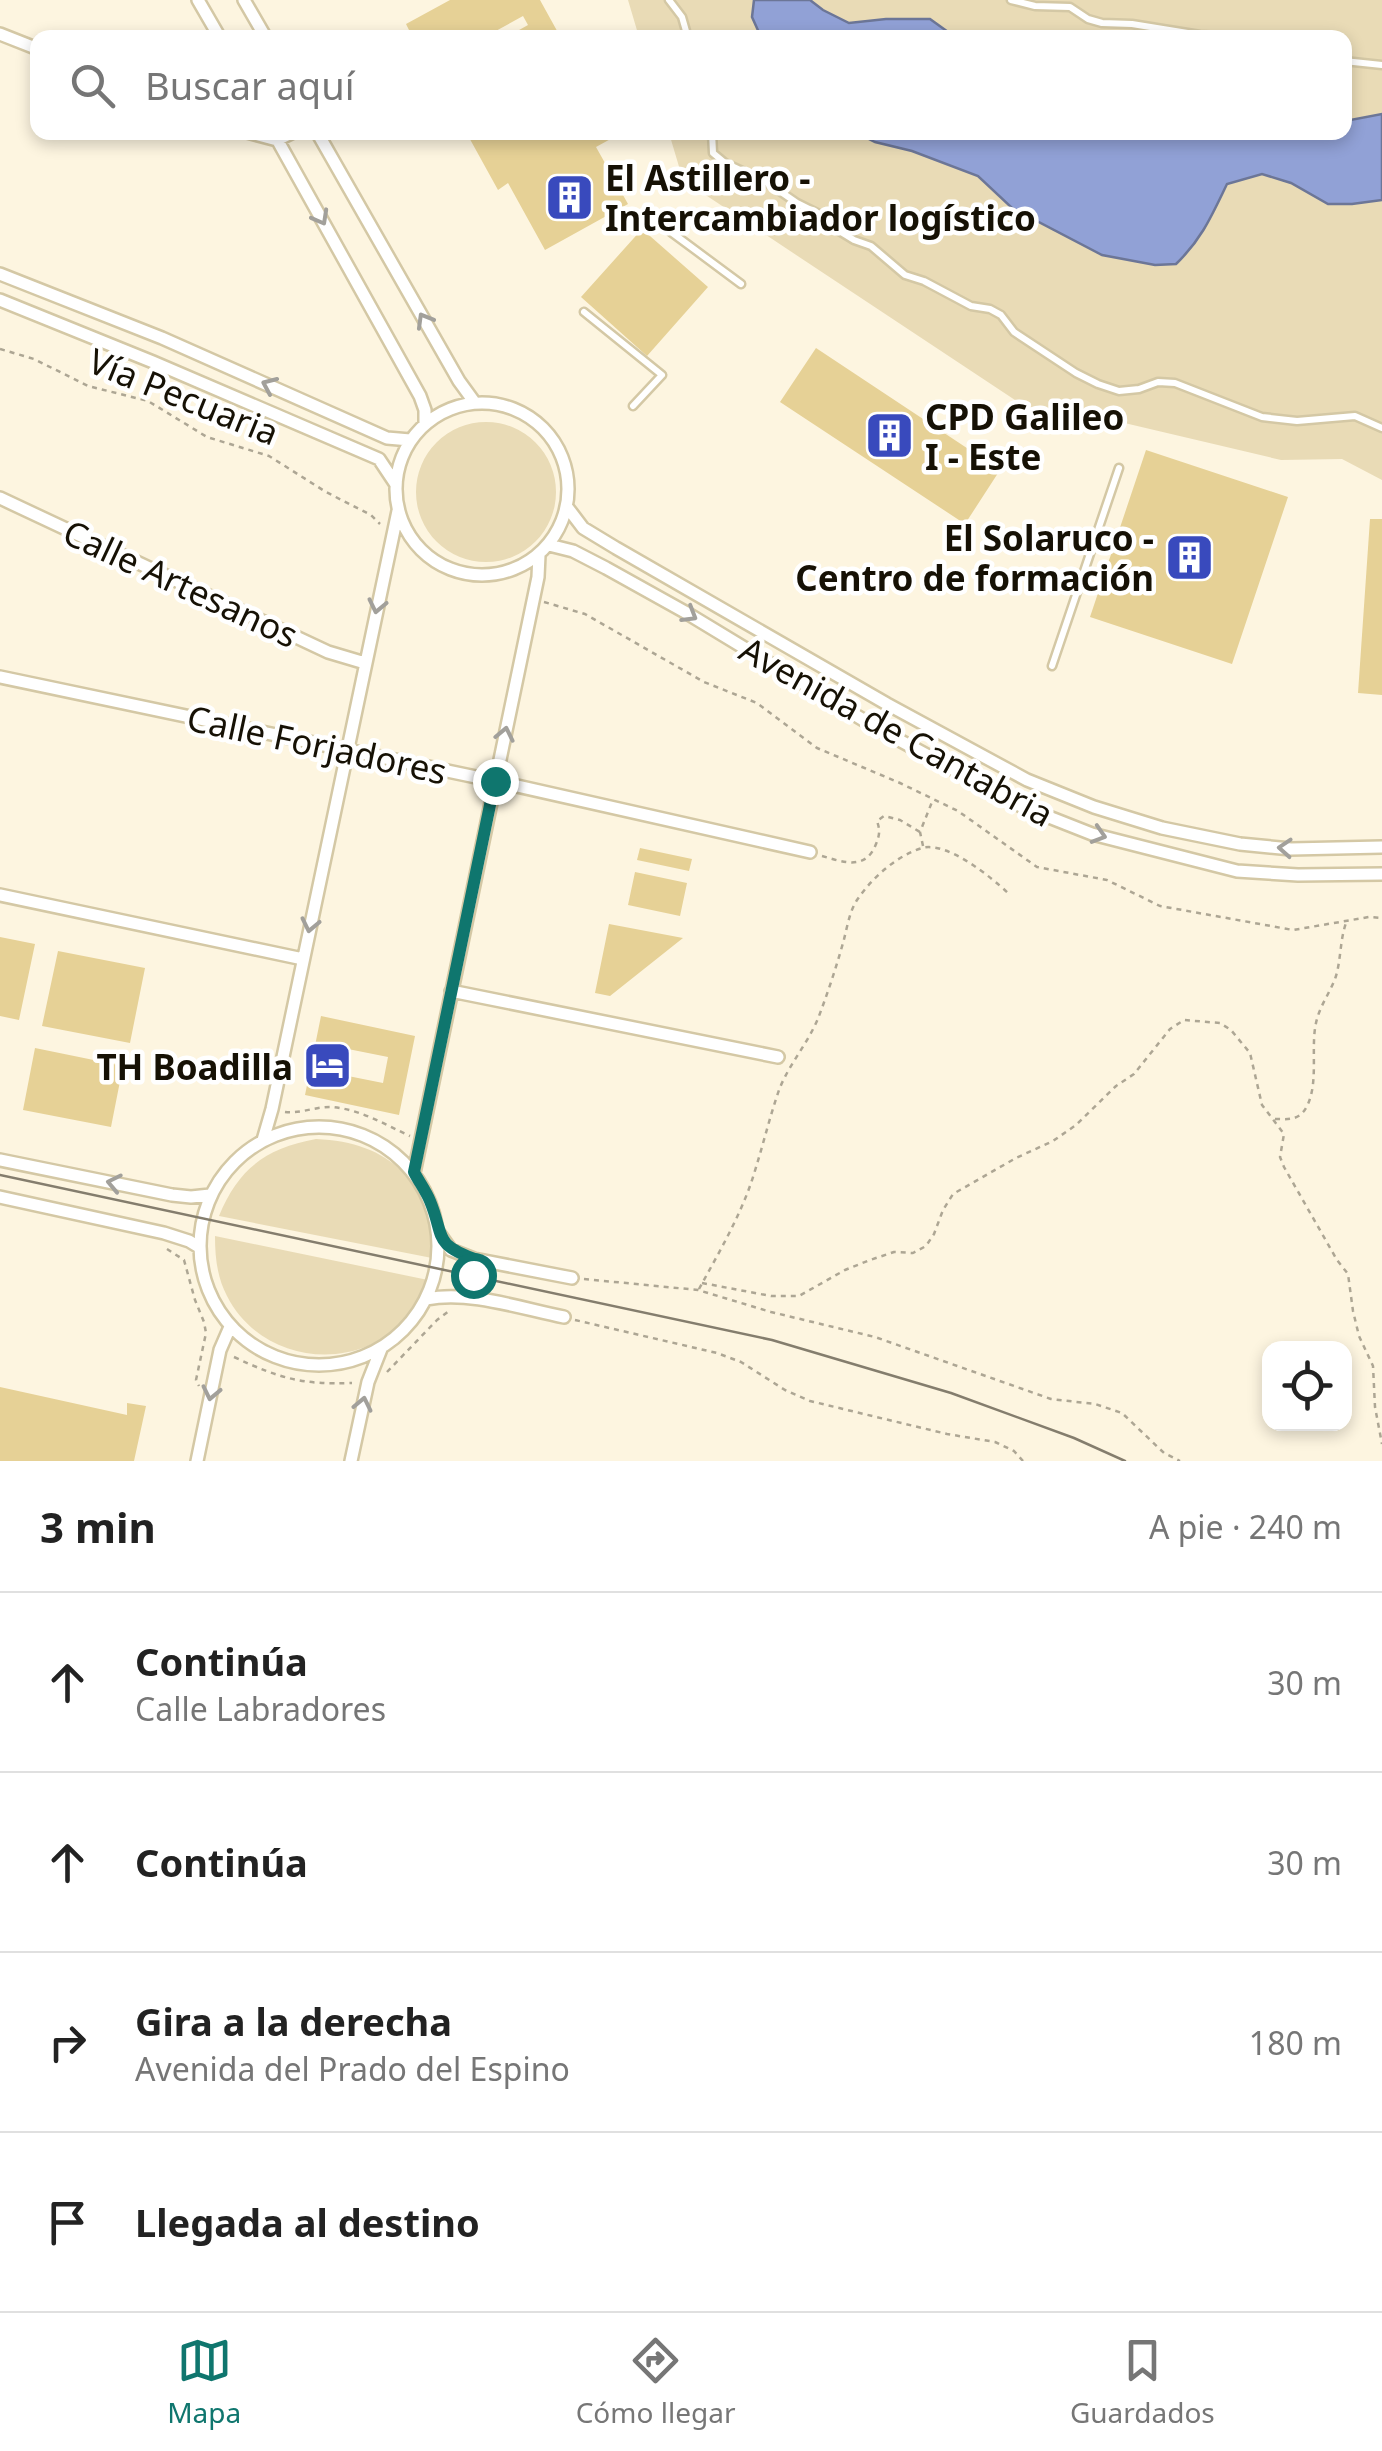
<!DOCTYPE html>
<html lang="es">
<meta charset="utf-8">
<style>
:root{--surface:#fff;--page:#f6f6f6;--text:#222;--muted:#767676;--line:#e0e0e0;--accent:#0f766e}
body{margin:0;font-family:"Noto Sans",sans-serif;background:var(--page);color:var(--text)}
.controls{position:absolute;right:30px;bottom:30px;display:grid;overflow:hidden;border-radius:20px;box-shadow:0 5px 15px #0003}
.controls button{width:90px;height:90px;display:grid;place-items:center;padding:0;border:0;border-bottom:2px solid var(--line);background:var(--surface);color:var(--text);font:50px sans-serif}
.stop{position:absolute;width:30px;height:30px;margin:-22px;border:8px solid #0f766e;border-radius:50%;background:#fff}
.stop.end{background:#0f766e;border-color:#fff;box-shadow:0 2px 10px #0008}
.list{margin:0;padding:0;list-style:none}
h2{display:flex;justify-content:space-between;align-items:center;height:130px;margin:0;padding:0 40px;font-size:42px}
h2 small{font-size:32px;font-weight:400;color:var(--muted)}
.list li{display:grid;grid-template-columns:65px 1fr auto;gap:30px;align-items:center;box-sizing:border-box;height:180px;padding:0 40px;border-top:2px solid var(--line)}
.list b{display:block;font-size:38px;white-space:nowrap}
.list p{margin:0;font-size:32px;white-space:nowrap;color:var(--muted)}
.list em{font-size:32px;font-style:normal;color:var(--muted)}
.icon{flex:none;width:55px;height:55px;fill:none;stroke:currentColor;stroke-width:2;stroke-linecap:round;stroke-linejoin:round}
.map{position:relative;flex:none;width:1382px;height:1461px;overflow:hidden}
.search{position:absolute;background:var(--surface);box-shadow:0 5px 15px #0003;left:30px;right:30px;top:30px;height:110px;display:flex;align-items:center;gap:25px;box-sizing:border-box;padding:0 35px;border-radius:20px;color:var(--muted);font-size:38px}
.sheet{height:850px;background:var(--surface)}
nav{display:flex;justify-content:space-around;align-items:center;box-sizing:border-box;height:140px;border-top:2px solid var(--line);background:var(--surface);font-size:28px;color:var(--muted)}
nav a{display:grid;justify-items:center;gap:5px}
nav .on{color:var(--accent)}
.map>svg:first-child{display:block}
.green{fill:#e9dbb6}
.water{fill:#91a1d6;stroke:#6c7697;stroke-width:2.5}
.building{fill:#e6d196;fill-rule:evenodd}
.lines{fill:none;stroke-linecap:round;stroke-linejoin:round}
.service-casing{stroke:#d4c8a5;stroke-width:11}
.minor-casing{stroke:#d4c8a5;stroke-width:16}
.path{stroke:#ada694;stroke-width:2.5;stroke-dasharray:5 5;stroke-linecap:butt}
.service{stroke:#fff;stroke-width:6}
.minor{stroke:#fff;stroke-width:11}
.tram{stroke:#847d6d;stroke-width:2.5}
.oneway{stroke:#a2a09b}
.route{stroke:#0f766e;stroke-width:12}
.labels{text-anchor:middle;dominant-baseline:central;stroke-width:9;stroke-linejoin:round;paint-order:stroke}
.poi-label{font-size:35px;font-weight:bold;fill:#161105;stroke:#fff;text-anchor:start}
.street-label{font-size:35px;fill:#161105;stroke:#fff}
</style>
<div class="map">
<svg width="1382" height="1461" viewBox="0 0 1382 1461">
<rect width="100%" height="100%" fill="#fdf5e0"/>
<path class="green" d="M628 0H1382V480L1342 459 1281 460 1099 417 1024 406 683 180 669 133 1344 132V38L639 37Z
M416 492a70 70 0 1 1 140 0a70 70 0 1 1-140 0Z
M316 1139C390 1142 432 1182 432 1258L219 1216C238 1169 266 1148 316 1139Z
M215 1236 428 1280C421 1294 415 1308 404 1320 355 1375 260 1362 227 1296 217 1277 215 1257 215 1236Z"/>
<path class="water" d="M754 0H810L823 10 849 23 886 19H930L955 37H761L752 17Z
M1382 114V200L1352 204H1328L1291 183 1262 174 1227 184C1212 215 1202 239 1176 264L1155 265 1102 255 1012 208 978 176 912 151 875 142 857 133 1344 132 1345 121Z"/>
<path class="building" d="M450 0H540L561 38H505L528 25 523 16 483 38H413L406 24Z
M466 132H614L616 136 596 147 628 204 545 250 508 183 498 190Z
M642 229 708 287 647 356 581 297Z
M816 348 1000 470 965 524 780 402Z
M1146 450 1288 497 1232 664 1090 617Z
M1370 519H1382V695L1358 693Z
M640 848 692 859 689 871 637 860Z
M635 872 687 883 680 916 628 905Z
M609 924 683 938 610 996 595 993Z
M0 937 35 944 19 1020 0 1016Z
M58 951 145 968 130 1043 42 1026Z
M321 1016 415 1036 399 1115 305 1095ZM348 1049 388 1057 383 1083 343 1075Z
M35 1048 123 1066 111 1127 23 1110Z
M0 1387 127 1415V1403L146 1406 134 1461H0Z"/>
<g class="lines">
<defs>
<path id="service" d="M669 0 682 17 688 38
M1011 0 1035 6 1070 7 1088 19 1102 23 1132 24 1200 35 1264 38
M1344 61 1382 65
M712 132 713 153 725 163 768 183 797 203 823 216 836 229 854 240 871 246 905 275 924 281 971 306 990 309 1001 315 1014 332 1076 373 1098 384 1119 391 1139 389 1158 382 1175 383 1262 417 1297 421 1355 416 1382 428
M671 232 741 284
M584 312 662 375 633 406
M1052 666 1119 468"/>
<path id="minor" d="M198 0 220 38
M244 0 266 38
M0 34 38 49
M247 132 277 140 293 132
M273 132 420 396 425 410V424
M317 132 459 381 475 403
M0 274 162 338 387 438 410 440
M0 300 153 362 379 459 395 483
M396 489a86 86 0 1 1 172 0a86 86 0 1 1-172 0Z
M0 498 328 652 365 663
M567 507 583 528 616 548 887 704 1027 780 1094 807 1162 828 1240 844 1291 849 1382 847
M549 545 573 551 606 568 685 612 875 727 1021 806 1092 834 1237 871 1298 875 1382 874
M0 677 495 781 810 852
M0 895 303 959
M451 991 778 1057
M200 1246a119 119 0 1 1 238 0a119 119 0 1 1-238 0Z
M263 1140 272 1109 398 511
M0 1160 172 1195 191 1197 210 1195
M414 1173 538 577 539 555
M0 1197 164 1233 189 1241 199 1247
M439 1233 451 1250 474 1259 572 1278
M427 1299C468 1290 523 1309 564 1317
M197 1461 220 1350 230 1327
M351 1461 368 1382 381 1349"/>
</defs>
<use href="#service" class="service-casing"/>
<use href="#minor" class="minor-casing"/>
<path class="path" d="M0 349 34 359 88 386 148 401 207 437 269 456 326 492 371 515 380 524
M544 602 585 614 704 682 757 703 817 748 900 783 958 811 1037 867 1107 880 1160 906 1293 930 1369 917 1382 918
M923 846 920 832 932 802
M822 856C843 862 866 871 876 844 880 834 880 830 877 821L884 816 900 820 920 832
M285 1112C300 1114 317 1106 333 1107 361 1110 384 1124 410 1136
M1275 1119C1286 1119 1296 1121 1304 1111 1321 1087 1309 1046 1317 1019 1321 1004 1331 991 1336 976 1341 959 1340 940 1346 923
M167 1249 184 1260 195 1300 204 1322 206 1333 196 1380 199 1386
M584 1279 698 1290 771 1312 875 1337 1051 1399 1095 1404 1122 1413 1164 1453 1180 1461
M702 1283 771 1296H799L845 1270 870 1260 894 1252 913 1253 926 1246 934 1234 943 1210 953 1194 1016 1158 1053 1141 1076 1125 1116 1086 1134 1074 1170 1029 1184 1020 1220 1023 1231 1030 1250 1053 1262 1105 1284 1134 1280 1157 1284 1167 1337 1260 1348 1274 1353 1311 1359 1336 1373 1366 1375 1407 1382 1444
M699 1289C717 1256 737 1222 750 1186 761 1154 768 1122 779 1090 789 1064 809 1042 819 1016 828 992 836 968 843 943 847 929 849 912 857 900 872 878 896 856 922 848 947 841 991 877 1008 893
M575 1320 717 1353 741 1362 785 1390 810 1401 947 1434 995 1442 1014 1451 1023 1461
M234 1357C279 1378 302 1385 352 1383
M387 1372 437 1320 449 1311"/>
<use href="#service" class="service"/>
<use href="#minor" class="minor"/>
<path class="tram" d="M0 1175 772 1340 951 1393 1074 1438 1125 1461"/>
</g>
<defs><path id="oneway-chevron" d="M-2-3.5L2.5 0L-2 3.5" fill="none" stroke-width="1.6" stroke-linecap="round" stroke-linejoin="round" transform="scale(2.5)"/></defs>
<g class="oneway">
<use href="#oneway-chevron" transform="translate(321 218) rotate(61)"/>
<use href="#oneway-chevron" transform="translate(424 320) rotate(-120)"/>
<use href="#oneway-chevron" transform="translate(269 385) rotate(-156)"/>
<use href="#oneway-chevron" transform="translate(377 606) rotate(102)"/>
<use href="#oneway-chevron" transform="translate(690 615) rotate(31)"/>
<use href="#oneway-chevron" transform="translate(505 734) rotate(-78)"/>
<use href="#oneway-chevron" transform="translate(1099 835) rotate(17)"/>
<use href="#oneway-chevron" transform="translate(1285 848) rotate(-176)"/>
<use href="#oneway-chevron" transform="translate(310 925) rotate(102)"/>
<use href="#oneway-chevron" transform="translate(114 1183) rotate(-168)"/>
<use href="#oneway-chevron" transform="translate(211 1393) rotate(102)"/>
<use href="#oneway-chevron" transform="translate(363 1404) rotate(-78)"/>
</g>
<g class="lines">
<path class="route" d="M473 1275 477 1260C432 1244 445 1237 430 1201 426 1191 419 1182 414 1172L495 781"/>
</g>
<defs>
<symbol id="building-square" viewBox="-11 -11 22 22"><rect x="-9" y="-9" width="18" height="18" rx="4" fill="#394abd" stroke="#fff"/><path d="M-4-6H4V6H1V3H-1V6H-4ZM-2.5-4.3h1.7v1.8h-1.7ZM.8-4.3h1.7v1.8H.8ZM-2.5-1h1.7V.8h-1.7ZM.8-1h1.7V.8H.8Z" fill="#fff"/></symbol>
<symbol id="hotel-square" viewBox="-11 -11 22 22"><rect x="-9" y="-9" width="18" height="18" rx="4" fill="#394abd" stroke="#fff"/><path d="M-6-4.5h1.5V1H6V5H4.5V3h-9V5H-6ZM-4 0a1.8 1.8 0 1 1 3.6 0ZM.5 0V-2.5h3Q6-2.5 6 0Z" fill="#fff"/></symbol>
</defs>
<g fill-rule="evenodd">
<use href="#building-square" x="542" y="170" width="55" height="55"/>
<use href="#building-square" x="862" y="408" width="55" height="55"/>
<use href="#building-square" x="1162" y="530" width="55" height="55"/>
<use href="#hotel-square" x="300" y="1038" width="55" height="55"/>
</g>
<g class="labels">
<g class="poi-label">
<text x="605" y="177">El Astillero -<tspan x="605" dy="40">Intercambiador logístico</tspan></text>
<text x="925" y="416">CPD Galileo<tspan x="925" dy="40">I - Este</tspan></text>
<text x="1154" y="537" text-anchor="end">El Solaruco -<tspan x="1154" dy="40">Centro de formación</tspan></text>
<text x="293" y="1066" text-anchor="end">TH Boadilla</text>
</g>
<g class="street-label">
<text transform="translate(184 396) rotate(22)">Vía Pecuaria</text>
<text transform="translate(181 583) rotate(25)">Calle Artesanos</text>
<text transform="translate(897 731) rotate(29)">Avenida de Cantabria</text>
<text transform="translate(317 744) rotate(12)">Calle Forjadores</text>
</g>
</g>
</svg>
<div class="controls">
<button><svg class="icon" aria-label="locate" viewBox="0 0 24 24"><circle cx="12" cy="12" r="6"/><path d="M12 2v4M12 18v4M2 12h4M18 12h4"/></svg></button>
</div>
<div class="stop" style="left:473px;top:1275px"></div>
<div class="stop end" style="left:495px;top:781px"></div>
<div class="search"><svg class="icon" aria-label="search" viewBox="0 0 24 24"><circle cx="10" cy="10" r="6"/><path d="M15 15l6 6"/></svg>Buscar aquí</div>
</div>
<section class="sheet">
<h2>3 min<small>A pie · 240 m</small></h2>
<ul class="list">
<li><svg class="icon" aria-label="ahead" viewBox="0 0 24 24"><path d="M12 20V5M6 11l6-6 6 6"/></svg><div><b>Continúa</b><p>Calle Labradores</p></div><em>30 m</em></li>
<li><svg class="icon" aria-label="ahead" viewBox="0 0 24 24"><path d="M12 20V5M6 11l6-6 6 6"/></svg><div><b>Continúa</b></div><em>30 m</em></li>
<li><svg class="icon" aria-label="right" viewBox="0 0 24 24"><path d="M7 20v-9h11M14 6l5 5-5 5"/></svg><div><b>Gira a la derecha</b><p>Avenida del Prado del Espino</p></div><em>180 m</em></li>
<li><svg class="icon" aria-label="arrive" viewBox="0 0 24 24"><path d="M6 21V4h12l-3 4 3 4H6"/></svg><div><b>Llegada al destino</b></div></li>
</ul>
</section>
<nav>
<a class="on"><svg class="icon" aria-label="map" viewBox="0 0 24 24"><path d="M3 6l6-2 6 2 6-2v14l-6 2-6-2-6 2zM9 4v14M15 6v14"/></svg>Mapa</a>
<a><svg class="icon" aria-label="directions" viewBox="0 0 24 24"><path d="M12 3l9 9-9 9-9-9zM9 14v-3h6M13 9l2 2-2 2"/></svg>Cómo llegar</a>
<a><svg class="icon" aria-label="saved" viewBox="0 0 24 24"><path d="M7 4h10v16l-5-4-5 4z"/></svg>Guardados</a>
</nav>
